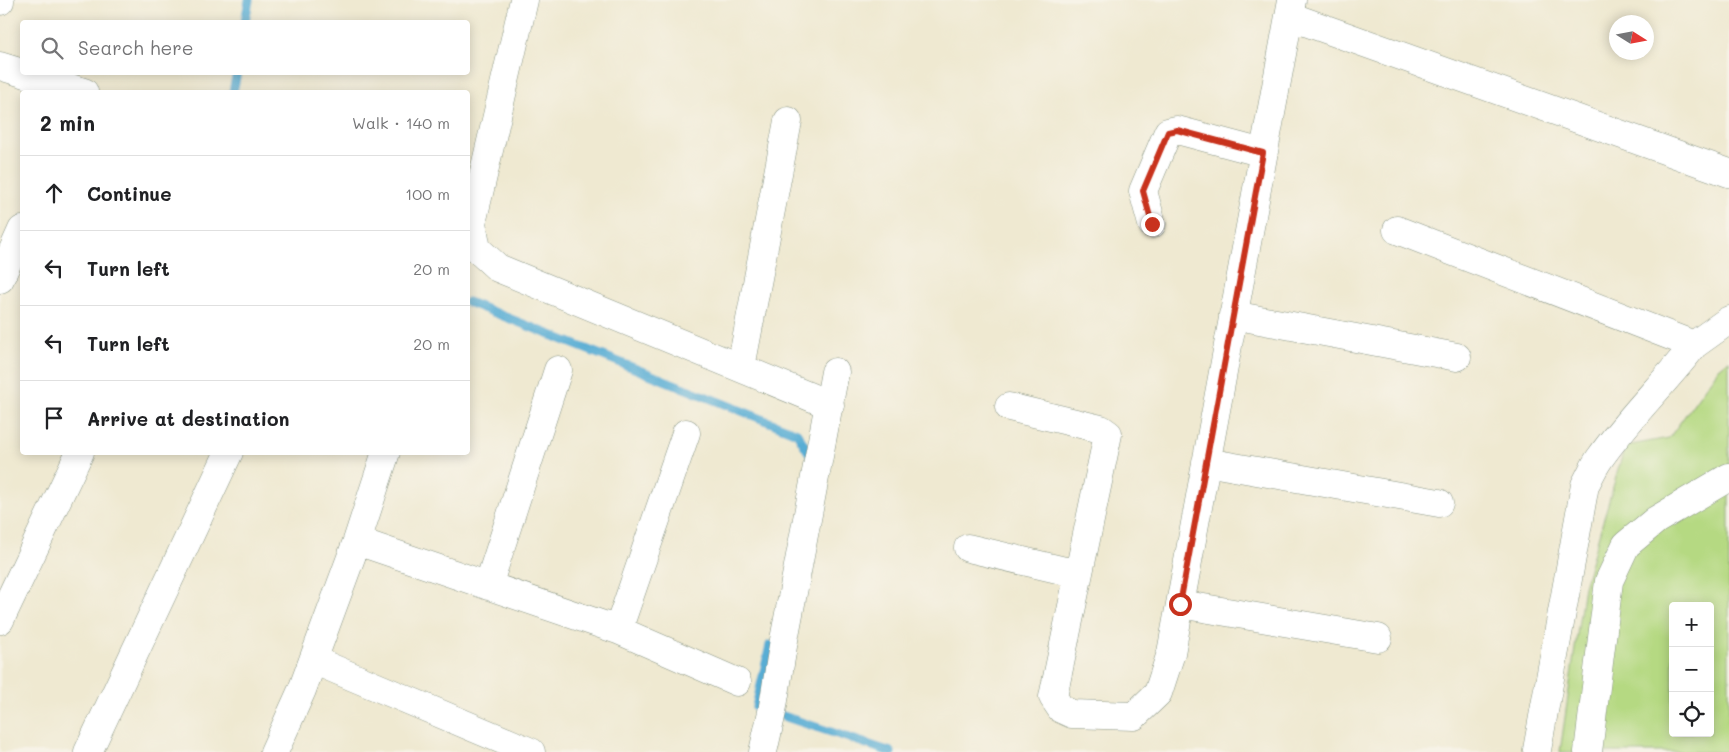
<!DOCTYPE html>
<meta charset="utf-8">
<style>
:root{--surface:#fff;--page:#f2f2f2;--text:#202124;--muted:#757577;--line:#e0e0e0}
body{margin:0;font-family:Mali,sans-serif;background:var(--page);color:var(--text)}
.controls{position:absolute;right:15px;bottom:15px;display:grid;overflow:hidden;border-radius:5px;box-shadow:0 2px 12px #0003}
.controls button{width:45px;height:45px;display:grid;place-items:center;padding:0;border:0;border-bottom:1px solid var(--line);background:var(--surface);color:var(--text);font:25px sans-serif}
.compass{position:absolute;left:1609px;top:15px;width:45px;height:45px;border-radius:50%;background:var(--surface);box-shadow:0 2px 12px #0003;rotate:101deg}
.stop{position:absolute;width:15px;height:15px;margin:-11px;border:4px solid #c8321e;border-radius:50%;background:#fff}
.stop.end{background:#c8321e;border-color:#fff;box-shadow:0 1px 5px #0008}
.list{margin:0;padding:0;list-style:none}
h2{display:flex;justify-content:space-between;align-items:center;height:65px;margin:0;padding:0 20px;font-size:21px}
h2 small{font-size:16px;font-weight:400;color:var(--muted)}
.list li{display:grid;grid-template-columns:32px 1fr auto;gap:15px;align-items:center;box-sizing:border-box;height:75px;padding:0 20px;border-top:1px solid var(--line)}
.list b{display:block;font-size:19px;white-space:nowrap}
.list em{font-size:16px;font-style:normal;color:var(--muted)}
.icon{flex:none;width:28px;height:28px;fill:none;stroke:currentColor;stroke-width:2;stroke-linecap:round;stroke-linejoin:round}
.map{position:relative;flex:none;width:1729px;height:752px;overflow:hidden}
.search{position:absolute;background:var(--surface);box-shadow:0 2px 12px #0003;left:20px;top:20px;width:450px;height:55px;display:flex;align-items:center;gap:12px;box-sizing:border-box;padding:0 18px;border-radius:5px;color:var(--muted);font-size:19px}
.panel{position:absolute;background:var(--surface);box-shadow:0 2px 12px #0003;left:20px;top:90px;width:450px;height:365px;border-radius:5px}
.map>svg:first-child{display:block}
.green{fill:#b5d982;stroke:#6a8b5b;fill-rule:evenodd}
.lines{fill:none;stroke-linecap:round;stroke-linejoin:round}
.stream{stroke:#59add4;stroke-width:9}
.minor-casing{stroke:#879382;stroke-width:29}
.minor{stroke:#fff;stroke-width:28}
.route{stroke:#c8321e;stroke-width:6}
</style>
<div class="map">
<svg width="1729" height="752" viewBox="0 0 1729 752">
<rect width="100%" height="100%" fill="#f7f3e8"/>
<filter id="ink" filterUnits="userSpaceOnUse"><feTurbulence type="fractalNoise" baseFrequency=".02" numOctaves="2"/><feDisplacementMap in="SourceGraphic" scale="10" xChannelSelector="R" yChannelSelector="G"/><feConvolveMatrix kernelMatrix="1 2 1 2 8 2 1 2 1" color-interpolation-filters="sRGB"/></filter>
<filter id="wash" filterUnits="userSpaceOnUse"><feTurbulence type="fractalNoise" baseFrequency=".0096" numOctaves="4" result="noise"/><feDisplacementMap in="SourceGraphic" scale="20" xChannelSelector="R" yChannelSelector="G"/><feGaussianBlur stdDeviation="1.12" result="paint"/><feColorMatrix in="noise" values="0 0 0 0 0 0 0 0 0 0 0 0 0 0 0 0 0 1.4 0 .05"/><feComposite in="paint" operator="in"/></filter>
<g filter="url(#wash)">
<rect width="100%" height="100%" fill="#efe9d1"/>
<path class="green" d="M1729 360V752H1560L1584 586 1625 446 1669 438 1719 368ZM1673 606H1710V733H1673Z"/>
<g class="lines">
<path class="stream" d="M245 22 249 0
M233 92 237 72
M468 302 797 433 811 456
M770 645 756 707 891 752"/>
</g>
</g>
<g filter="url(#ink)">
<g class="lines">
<defs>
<path id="minor" d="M524 0 472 223 477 249 498 268 830 405
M0 1V0
M1289 16 1729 173
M0 66 84 92
M1152 224 1143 191 1168 132 1177 130 1263 153
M1397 230 1694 345 1729 320
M0 279 22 230
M1233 315 1457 357
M741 367 788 121
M1009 407 1101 429 1108 434 1053 697 1061 709 1072 714 1134 716 1158 693 1171 653 1292 0
M1206 462 1439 503
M357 541 618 630 737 682
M968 548 1078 574
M488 586 558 370
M1180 604 1378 638
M0 620 80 452
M618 630 686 433
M313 660 531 752
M1537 750 1585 485C1590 476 1594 466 1600 458 1628 418 1664 384 1694 345
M88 752 229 452
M274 752 302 690 357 541 386 452
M763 752 772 712 784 640 835 372
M1588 752 1609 581 1626 545 1656 520 1729 477"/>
</defs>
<use href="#minor" class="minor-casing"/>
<use href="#minor" class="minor"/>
</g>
</g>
<g class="lines" filter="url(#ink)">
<path class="route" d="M1152 224 1143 191 1168 132 1177 130 1263 153 1180 604"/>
</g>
</svg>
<div class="controls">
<button>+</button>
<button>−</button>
<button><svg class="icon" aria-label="locate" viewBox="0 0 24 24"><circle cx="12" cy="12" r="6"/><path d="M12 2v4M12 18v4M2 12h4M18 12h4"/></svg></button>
</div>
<svg class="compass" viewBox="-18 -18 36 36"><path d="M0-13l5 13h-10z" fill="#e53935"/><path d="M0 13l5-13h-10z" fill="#757577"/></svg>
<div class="stop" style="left:1180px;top:604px"></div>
<div class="stop end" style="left:1152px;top:224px"></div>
<div class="search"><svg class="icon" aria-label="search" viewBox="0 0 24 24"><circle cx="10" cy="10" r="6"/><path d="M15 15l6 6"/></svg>Search here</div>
<section class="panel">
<h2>2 min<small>Walk · 140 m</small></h2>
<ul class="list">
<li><svg class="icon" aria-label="ahead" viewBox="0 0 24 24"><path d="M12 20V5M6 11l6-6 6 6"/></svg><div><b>Continue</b></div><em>100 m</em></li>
<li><svg class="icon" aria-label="left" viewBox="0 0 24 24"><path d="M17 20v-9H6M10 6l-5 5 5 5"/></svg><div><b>Turn left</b></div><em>20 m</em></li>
<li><svg class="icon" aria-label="left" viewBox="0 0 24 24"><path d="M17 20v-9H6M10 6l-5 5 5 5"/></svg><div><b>Turn left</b></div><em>20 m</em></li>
<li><svg class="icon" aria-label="arrive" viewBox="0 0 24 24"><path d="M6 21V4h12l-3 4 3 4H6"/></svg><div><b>Arrive at destination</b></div></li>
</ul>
</section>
</div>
